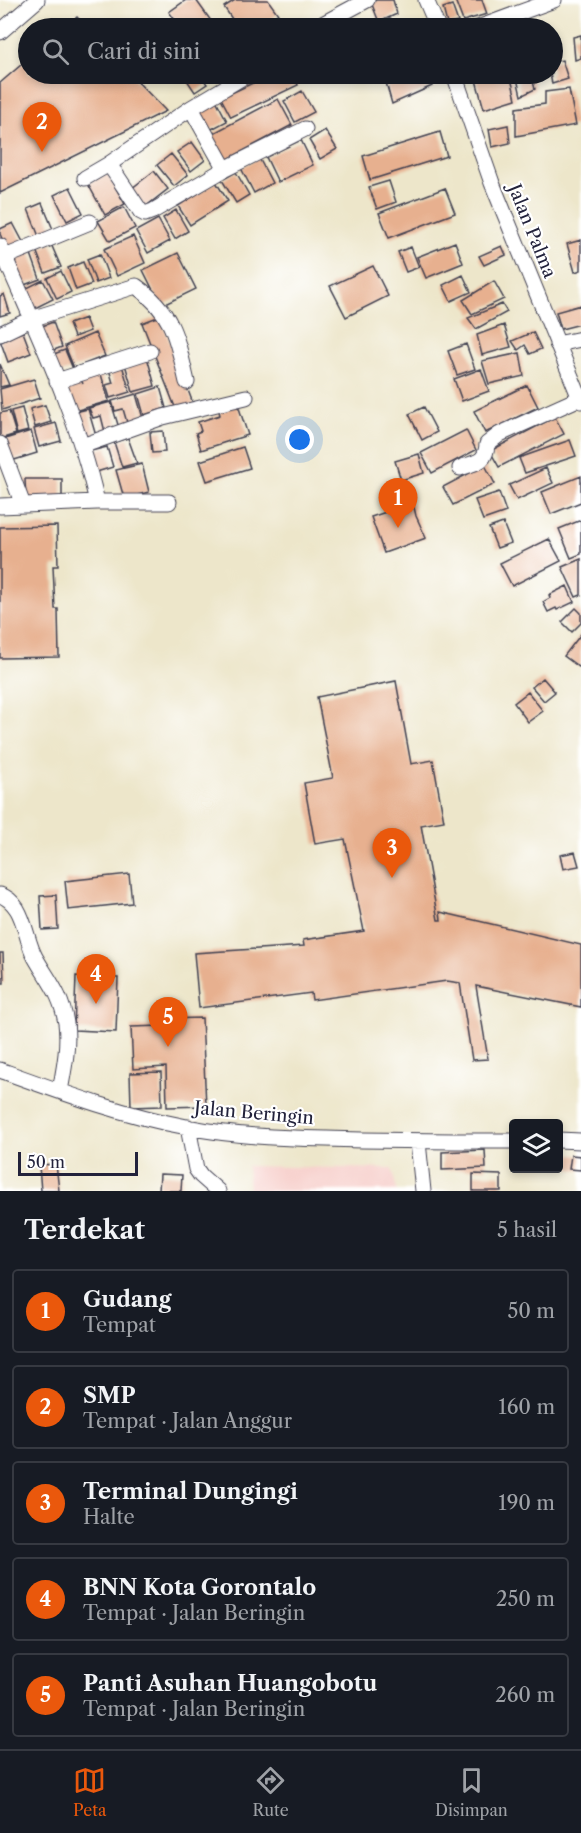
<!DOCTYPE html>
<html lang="id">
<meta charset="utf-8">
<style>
:root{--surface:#171b24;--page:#242831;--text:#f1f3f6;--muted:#9ea1a6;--line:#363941;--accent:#ea580c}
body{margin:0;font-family:"Libre Caslon Text",serif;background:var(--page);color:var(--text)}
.controls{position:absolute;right:18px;bottom:18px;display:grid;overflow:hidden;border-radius:6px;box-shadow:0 3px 9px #0003}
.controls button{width:54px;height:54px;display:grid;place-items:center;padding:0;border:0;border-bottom:2px solid var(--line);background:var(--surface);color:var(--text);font:30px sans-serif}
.scale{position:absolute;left:18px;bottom:15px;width:120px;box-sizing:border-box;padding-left:6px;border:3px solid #22223b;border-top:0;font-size:16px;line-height:21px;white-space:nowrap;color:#22223b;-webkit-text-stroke:4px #fff;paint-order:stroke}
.you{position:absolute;left:300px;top:440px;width:21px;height:21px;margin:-15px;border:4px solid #fff;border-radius:50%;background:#1a73e8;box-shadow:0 0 0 9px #1a73e833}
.badge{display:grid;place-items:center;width:39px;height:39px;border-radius:50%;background:var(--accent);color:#fff;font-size:20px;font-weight:700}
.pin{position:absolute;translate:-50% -50px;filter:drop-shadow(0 2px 3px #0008)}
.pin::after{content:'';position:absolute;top:32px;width:21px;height:18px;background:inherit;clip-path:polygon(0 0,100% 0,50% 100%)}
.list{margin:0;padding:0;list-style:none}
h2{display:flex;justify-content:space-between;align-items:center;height:78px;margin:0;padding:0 24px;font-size:26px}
h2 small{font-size:20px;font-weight:400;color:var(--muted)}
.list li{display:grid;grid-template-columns:39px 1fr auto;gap:18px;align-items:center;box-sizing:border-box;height:84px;margin:0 12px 12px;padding:0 12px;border:2px solid var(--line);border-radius:6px}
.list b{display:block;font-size:22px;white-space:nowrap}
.list p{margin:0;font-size:20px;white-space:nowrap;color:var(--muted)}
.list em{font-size:20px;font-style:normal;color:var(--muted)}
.icon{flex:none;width:33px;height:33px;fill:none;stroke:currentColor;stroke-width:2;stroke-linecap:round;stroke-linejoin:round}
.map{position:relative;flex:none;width:581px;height:1191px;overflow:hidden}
.search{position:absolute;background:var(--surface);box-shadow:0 3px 9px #0003;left:18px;right:18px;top:18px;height:66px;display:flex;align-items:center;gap:15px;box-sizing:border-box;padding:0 21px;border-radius:33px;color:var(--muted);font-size:22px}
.sheet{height:558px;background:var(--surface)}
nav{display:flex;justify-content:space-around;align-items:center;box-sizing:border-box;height:84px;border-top:2px solid var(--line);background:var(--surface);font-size:16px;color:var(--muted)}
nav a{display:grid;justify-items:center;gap:3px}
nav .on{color:var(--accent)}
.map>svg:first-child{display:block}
.built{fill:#f7d0cc}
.building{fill:#e7b08f}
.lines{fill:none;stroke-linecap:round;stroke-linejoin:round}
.minor-casing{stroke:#403f50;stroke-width:17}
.minor{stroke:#fff;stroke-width:15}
.labels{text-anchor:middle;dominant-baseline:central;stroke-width:4.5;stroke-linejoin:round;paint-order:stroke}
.street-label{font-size:18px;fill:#22223b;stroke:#fff}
</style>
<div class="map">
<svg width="581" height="1191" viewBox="0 0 581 1191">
<rect width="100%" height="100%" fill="#fff"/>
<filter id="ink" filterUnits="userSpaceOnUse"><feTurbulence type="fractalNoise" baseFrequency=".0167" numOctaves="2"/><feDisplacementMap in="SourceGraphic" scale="12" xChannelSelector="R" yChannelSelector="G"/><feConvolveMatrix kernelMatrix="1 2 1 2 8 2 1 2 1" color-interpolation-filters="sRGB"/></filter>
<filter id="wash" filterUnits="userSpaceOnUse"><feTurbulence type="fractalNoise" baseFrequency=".008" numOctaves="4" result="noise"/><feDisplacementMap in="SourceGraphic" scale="24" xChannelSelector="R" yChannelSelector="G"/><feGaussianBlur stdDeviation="1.35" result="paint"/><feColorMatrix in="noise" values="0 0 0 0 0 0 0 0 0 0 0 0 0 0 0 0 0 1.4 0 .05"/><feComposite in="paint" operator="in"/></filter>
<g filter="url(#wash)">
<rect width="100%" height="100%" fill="#ede6ca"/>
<path class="built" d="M247 1166 392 1169 397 1191H249Z"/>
<g id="blocks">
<path class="building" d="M186 0H196L214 25 209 28H181L169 12Z
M235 0H268L278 14 256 28H238L224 7Z
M376 0H393L397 14 379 22 371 2Z
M455 0H482L487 14 463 21Z
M452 5 458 22 447 24 443 8Z
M77 17 88 28H64Z
M280 19 285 28H264Z
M581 35V58L575 60 573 37Z
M28 59V74H130L166 111 0 193V83Z
M562 60 568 79 552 84 550 74H552V62Z
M183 74H200L207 84 195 92Z
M272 74H292L298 85 231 117 221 98Z
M398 74H428L432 86 392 104 385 79Z
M502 74H510L516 99 484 109 476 80Z
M516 74H531L535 89 521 96Z
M569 89 576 125 516 136V108L545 104V92Z
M302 91 314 112 295 122 284 101Z
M278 99 292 125 224 161 210 135Z
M216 100 227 121 208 131 197 110Z
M508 125 510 143 492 147 489 129Z
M325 130 337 149 320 159 309 140Z
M440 132 447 156 370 180 363 156Z
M301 140 313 165 278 182 266 157Z
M192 142 205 160 191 171 177 152Z
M171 154 188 175 174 186 157 165Z
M259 158 272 183 254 193 241 168Z
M154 171 168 189 145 207 131 189Z
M236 172 249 195 236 203 222 180Z
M107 173 125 204 105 215 88 184Z
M389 181 396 202 377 209 369 187Z
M216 182 228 201 190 225 178 206Z
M70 187 83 213 67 221 54 195Z
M445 188 455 213 389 238 379 213Z
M42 203 55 234 40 239 28 209Z
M124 207 135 228 110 241 98 221Z
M176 210 188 231 175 239 163 218Z
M158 219 170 241 148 253 136 231Z
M13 223 23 242 7 250 0 234V229Z
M133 236 145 263 117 276 104 249Z
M581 240V270L575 272 567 244Z
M455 242 463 263 426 278 417 257Z
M51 244 61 267 45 273 36 250Z
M502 246 506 255 484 265 479 256Z
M411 247 419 267 406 272 398 252Z
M30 251 40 279 19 287 8 259Z
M178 253 196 289 161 306 143 270Z
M100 254 109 278 96 283 87 259Z
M83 262 92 284 76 290 68 268Z
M373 266 388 296 346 317 330 286Z
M61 271 71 292 57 299 47 278Z
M463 275 471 292 451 301 443 285Z
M43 280 53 299 35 308 25 289Z
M494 281 504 299 472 314 463 300Z
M4 294 10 313 0 316V296Z
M502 304 507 312 476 329 468 318Z
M581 305V324L561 329 556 312Z
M160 316 194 406 177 412 142 323Z
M85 318 90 331 74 337 69 324Z
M53 322 62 347 46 353 37 328Z
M504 325 511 347 482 355 477 335Z
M23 332 31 353 8 362 0 340Z
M533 332 541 349 530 354 525 345 518 350 512 341Z
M95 333 105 356 74 368 65 346Z
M466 344 475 369 457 375 448 351Z
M65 350 73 369 58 374 51 355Z
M520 353 524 376 489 384 482 361Z
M147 357 155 386 133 392 125 364Z
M0 364 9 385 0 387Z
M122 365 130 392 110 398 106 385 113 383 109 369Z
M481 369 489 391 462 401 454 379Z
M100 371 109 401 71 412 62 383 80 378 83 384 80 376Z
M34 379 40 398 2 410 0 389Z
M527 385 538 407 485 433 474 411Z
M160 387 166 408 144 415 138 394Z
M136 394 144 422 128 426 123 409 115 411 112 401Z
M111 402 119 428 105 432 101 416 93 418 89 408Z
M45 405 51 422 35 427 30 409Z
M238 405 248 435 201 450 196 433 201 431 198 422 220 415 219 411Z
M424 407 437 432 422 440 409 414Z
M22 408 28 431 17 434 11 411Z
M88 409 96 436 83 440 75 412Z
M9 411 16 434 0 439V413Z
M555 417 564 434 499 467 490 451Z
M56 423 61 441 39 447 34 429Z
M466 430 476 450 432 473 421 453Z
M31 431 37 453 11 461 5 439Z
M163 431 165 452 152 453 150 432Z
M128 438 137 463 122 467 114 442Z
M570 440 576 456 525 473 519 458Z
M107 447 113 467 93 473 87 452Z
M243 447 250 468 207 481 200 461Z
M419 454 424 473 401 480 395 461Z
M142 464 149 492 124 498 116 470Z
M485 465 495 484 453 505 443 487Z
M546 468 553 483 517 500 509 485Z
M581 476V502L551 514 542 492Z
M25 479H62V500H26Z
M499 492 506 512 483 520 475 500Z
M413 503 416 516 426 538 384 553 371 517Z
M581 520V554L571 558 559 529Z
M503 523 511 543 497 548 489 528Z
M57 526 58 566H53L55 609H58L59 657 0 658V527Z
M549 539 561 561 512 586 500 563Z
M581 559V595L576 597 562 567Z
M567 586 574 602 557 610 556 608 548 612 543 602 550 598 549 595Z
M576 608 581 613V623L572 632 562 622Z
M581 634V665L579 667 564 656Z
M543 678 555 692 544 701 532 687Z
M396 681 411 764 433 760 444 821 421 825 438 920H441L440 912 581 945V1007L476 986 488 1059 472 1060 460 983 447 981 312 1000 311 993 199 1008 194 953 304 946 303 940 364 931 345 839 315 844 304 783 333 778 317 697Z
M528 692 543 711 528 722 514 703Z
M575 852 579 866 563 869 560 855Z
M129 874 132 903 68 910 65 881Z
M56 895 58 929 42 930 40 896Z
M0 953H3L4 983H0Z
M76 976 118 978 116 1032 74 1030Z
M202 1018 206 1106 167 1107 166 1067 133 1069 131 1027 162 1026V1019Z
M161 1072 162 1106 131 1107 130 1073Z
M485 1150 486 1168 442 1170V1152Z
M571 1155 581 1156V1170L569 1169Z
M56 1164 59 1191H41L39 1165Z
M160 1174 182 1175 181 1191H159Z
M473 1174 501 1175V1191H473Z"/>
</g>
</g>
<g filter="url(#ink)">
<use href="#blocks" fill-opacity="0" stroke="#403f50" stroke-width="1.5"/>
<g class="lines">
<defs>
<path id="minor" d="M426 0 438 28
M315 28 367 0
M478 28 554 0
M0 32 37 0
M454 74 492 183 581 401
M191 108 109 164 141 212 145 214 153 211 225 169 191 108 248 74
M225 169 305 129
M85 178 109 164
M0 246C36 330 77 413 97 502L0 506
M5 257 90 222
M0 334 31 319 136 286C174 313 177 340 187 382
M557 344 581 339
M57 381 150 351
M0 444 23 505
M82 446 163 417 246 397
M460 468C476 462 486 463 487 444L500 434 580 398
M97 502H169
M0 895C7 897 13 903 17 909 26 924 27 942 35 957 49 982 61 993 66 1023 69 1046 64 1069 60 1091
M0 1070C61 1092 123 1115 187 1127 233 1136 280 1138 327 1139 389 1141 451 1141 514 1141
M188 1127 196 1169 201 1176 218 1191
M558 1140 581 1141
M418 1142 423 1191"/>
</defs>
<use href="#minor" class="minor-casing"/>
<use href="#minor" class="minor"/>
</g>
</g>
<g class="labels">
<g class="street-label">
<text transform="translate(532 231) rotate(68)">Jalan Palma</text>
<text transform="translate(254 1113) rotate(5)">Jalan Beringin</text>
</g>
</g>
</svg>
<div class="controls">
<button><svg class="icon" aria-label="layers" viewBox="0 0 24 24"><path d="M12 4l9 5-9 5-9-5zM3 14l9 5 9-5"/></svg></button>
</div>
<div class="scale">50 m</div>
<div class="you"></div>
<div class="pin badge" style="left:398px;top:528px">1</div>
<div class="pin badge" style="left:42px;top:152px">2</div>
<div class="pin badge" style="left:392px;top:878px">3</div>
<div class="pin badge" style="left:96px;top:1004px">4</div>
<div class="pin badge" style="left:168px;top:1047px">5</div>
<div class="search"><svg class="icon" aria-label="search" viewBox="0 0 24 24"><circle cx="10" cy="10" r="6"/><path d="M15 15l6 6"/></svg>Cari di sini</div>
</div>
<section class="sheet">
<h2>Terdekat<small>5 hasil</small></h2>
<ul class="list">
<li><span class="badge">1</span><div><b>Gudang</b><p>Tempat</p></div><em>50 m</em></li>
<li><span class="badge">2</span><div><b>SMP</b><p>Tempat · Jalan Anggur</p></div><em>160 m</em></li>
<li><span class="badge">3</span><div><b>Terminal Dungingi</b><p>Halte</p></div><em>190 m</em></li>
<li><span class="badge">4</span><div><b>BNN Kota Gorontalo</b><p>Tempat · Jalan Beringin</p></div><em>250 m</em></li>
<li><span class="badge">5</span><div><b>Panti Asuhan Huangobotu</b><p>Tempat · Jalan Beringin</p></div><em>260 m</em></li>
</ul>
</section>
<nav>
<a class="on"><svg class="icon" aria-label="map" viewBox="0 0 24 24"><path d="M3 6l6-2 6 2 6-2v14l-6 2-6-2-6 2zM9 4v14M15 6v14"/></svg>Peta</a>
<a><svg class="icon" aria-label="directions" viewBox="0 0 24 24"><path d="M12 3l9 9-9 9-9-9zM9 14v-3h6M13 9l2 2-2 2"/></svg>Rute</a>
<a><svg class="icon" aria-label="saved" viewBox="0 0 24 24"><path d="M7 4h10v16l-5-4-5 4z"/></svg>Disimpan</a>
</nav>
